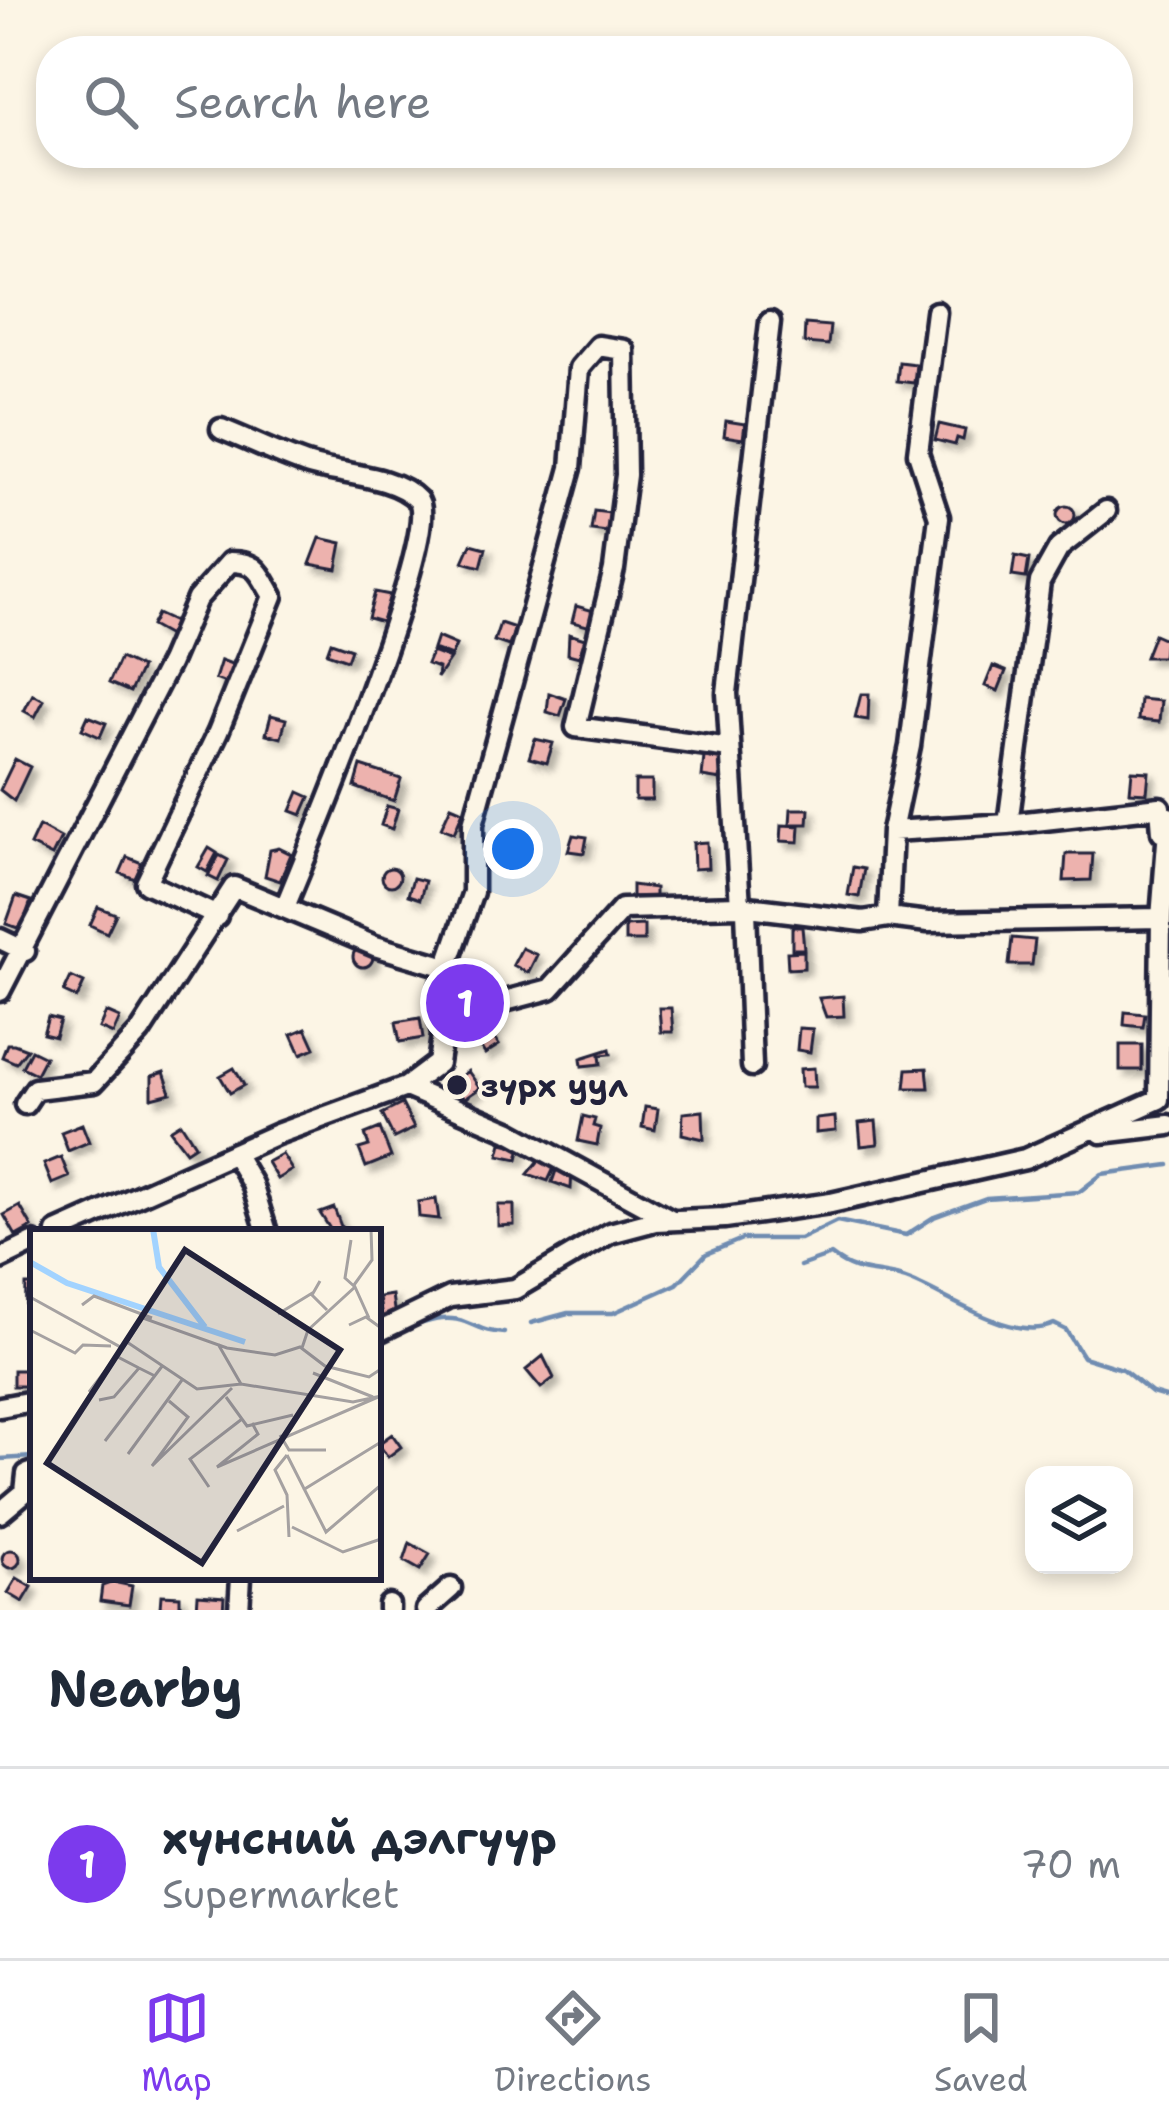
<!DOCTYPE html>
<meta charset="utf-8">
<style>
:root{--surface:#fff;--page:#f2f2f3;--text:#1f2937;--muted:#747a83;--line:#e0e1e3;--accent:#7c3aed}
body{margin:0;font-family:"Shantell Sans",sans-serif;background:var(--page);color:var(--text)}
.controls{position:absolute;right:36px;bottom:36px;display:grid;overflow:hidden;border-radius:24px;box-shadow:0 6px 18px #0003}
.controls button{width:108px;height:108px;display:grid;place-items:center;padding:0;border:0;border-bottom:3px solid var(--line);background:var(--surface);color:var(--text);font:60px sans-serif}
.you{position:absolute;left:513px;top:849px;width:42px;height:42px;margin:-30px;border:9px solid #fff;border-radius:50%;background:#1a73e8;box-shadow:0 0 0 18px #1a73e833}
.badge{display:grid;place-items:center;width:78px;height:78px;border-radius:50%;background:var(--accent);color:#fff;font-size:39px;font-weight:700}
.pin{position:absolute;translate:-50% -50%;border:6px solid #fff;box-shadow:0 3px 12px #0006}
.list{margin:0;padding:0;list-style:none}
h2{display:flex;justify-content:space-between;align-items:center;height:156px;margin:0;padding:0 48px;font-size:51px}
h2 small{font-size:39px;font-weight:400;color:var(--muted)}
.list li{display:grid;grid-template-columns:78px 1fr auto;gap:36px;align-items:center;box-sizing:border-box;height:192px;padding:0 48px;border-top:3px solid var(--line)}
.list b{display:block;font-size:45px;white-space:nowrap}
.list p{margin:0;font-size:39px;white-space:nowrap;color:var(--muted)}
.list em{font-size:39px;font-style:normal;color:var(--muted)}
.icon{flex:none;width:66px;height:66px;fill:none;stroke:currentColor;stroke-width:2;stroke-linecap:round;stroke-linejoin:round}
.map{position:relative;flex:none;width:1169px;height:1610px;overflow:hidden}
.search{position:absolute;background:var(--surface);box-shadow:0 6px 18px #0003;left:36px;right:36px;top:36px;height:132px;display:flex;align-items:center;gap:30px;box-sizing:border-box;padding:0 42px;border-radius:48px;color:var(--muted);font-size:45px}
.sheet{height:348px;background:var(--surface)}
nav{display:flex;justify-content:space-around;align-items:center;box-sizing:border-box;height:168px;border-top:3px solid var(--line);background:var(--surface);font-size:33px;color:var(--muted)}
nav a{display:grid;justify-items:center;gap:6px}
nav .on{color:var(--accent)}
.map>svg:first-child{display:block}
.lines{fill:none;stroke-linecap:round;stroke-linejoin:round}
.stream{stroke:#6f8cb1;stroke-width:4.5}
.building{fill:#edb2ae;stroke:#22223b;stroke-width:3;filter:url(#shadow)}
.minor-casing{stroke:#22223b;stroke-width:27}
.minor{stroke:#fcf5e5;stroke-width:18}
.poi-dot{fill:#22223b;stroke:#fcf5e5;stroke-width:4.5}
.labels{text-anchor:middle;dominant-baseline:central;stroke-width:9;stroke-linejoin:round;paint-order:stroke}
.poi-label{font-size:33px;font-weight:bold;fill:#22223b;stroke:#fcf5e5;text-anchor:start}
.inset-river{fill:none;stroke:#a2d3ff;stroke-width:6}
.inset-road{fill:none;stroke:#a5a1a1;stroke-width:3}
.view{fill:#22223b;fill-opacity:0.15;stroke:#22223b;stroke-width:6}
.inset-edge{fill:none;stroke:#22223b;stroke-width:6}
</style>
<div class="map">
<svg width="1169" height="1610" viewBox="0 0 1169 1610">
<defs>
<filter id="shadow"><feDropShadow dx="6" dy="6" stdDeviation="3" flood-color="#0004"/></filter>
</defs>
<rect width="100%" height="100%" fill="#fcf5e5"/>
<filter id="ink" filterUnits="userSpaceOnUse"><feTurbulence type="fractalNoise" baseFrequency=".00833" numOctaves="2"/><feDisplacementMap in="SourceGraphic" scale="24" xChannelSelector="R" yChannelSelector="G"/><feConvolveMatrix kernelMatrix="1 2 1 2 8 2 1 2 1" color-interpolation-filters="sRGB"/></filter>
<g filter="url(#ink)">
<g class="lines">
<path class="stream" d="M800 1266 831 1255C860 1278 880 1268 911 1281 948 1296 1014 1343 1054 1324L1066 1330 1083 1357 1122 1369 1152 1393 1169 1398
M531 1323 568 1313H613L677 1284 706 1254 742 1239H800L837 1221 906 1235 934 1217 986 1198 1079 1192 1102 1174 1169 1165
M378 1343C403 1331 437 1311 465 1322 481 1328 486 1332 504 1333
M0 1459 33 1457"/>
</g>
<path class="building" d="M805 324 830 326 828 345 804 343Z
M899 362 916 364 914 383 897 381Z
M726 421 745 424 743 439 724 436Z
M939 424 965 430 963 440 957 438 955 445 935 440Z
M1057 515a9 9 0 1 1 18 0a9 9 0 1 1-18 0Z
M594 511 610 513 608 532 591 530Z
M320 538 342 543 337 569 310 564Z
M471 544 486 548 481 567 463 562Z
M1015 556 1029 559 1026 578 1012 576Z
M375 592 390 595 382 622 368 618Z
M576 606 594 611 591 627 572 622Z
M157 614 176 623 169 636 151 626Z
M500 623 515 628 509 646 494 641Z
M569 634 585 639 579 657 568 654Z
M1154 634 1165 639 1163 657H1145Z
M437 637 456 645 451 656 433 649Z
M331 642 351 649 347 660 327 653Z
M432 652 450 659 437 678 438 668 427 664Z
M120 658 141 668 130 692 109 683Z
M221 660 237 666 231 685 215 679Z
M993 666 1006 671 998 691 985 686Z
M549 693 566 699 560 716 547 712Z
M33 694 44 700 35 717 24 711Z
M861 694H869L868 720 855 718Z
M1140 699 1161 701 1159 722 1138 720Z
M271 715 286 719 281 738 266 734Z
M88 716 106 723 100 737 82 729Z
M535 739 553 743 547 763 529 758Z
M704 757 724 760 721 780 702 777Z
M15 759 30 767 14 801 0 790Z
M361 766 401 779 394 801 355 787Z
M1132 771 1149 772 1147 793 1130 792Z
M635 781H652V800H635Z
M299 792 310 797 302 815 291 811Z
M387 806 398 809 392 829 381 825Z
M451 806 463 811 454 833 441 828Z
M791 809H809L808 824H790Z
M782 825 800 826 799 842 781 841Z
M39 826 61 838 52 856 30 845Z
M573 835 587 837 584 853 568 851Z
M707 842 708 868 694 869 693 843Z
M209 848 217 853 207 872 198 867Z
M279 848 291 854 280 881 265 876 270 850Z
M1066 854H1093L1091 880 1064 881Z
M219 855 228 860 218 881 208 876Z
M127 857 142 863 135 879 120 873Z
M853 867 864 869 859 897 848 895Z
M382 877a9 9 0 1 1 18 0a9 9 0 1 1-18 0Z
M413 878 425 881 420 899 408 895Z
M632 885 655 888V897H632Z
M16 896 31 901 21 929 6 924Z
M98 907 116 914 107 933 90 925Z
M644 925V941H625V926Z
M792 927H802L804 949H792Z
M1012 938 1035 940 1032 965H1009Z
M353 957a10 10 0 1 1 20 0a10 10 0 1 1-20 0Z
M522 948 537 955 528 973 513 965Z
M804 951V968L788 969 787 952Z
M71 977 84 983 77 998 64 992Z
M843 996 844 1016 826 1017 819 998Z
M659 1008H671L673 1032H661Z
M106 1012 120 1018 113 1034 99 1028Z
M1125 1012 1145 1014 1143 1027 1124 1025Z
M48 1017 60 1020 55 1037 43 1034Z
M420 1018 423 1038 400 1042 396 1022Z
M485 1025 499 1045 485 1054 472 1034Z
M306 1028 315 1048 301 1054 292 1034Z
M799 1028 813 1029 810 1052 797 1050Z
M7 1044H14L27 1049 16 1063 2 1057Z
M1120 1045H1142V1070H1120Z
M610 1049 611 1054 600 1055 601 1064 582 1066 581 1058Z
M31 1050 45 1057 36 1074 22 1067Z
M234 1068 244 1085 230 1093 220 1076Z
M814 1068 815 1087H801L800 1069Z
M927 1068 929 1088H905L907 1069Z
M468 1071 480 1088 464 1099 452 1082Z
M164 1072 171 1093 152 1098V1076Z
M402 1104 414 1128 394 1138 382 1114Z
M645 1107 658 1109 655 1130 642 1127Z
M703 1111 704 1139 682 1134 683 1113Z
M583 1116 595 1119 593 1126 600 1128 597 1145 578 1141Z
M835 1117 836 1131 816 1133V1119Z
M876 1121 878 1144 861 1146 859 1123Z
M181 1123 195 1145 186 1151 170 1130Z
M82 1124 89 1142 68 1151 61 1132Z
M380 1128 391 1157 366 1167 359 1149 369 1146 365 1134Z
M502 1143 521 1147 518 1159 499 1155Z
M282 1154 292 1170 277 1179 267 1162Z
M61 1157 69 1177 52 1184 44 1164Z
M541 1158 556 1164 548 1181 528 1174Z
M558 1165 572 1170 571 1189 552 1182Z
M436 1199 439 1219 419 1217 418 1202Z
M498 1205H514V1225L498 1226Z
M20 1206 32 1227 16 1236 4 1215Z
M334 1208 342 1229 332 1232 320 1213Z
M26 1285H33V1323H25Z
M392 1295 395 1317 382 1319 379 1297Z
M543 1356 554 1378 541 1388 526 1370Z
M13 1370H33V1386H13Z
M392 1434 401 1447 388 1457 378 1444Z
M410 1543 430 1554 420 1570 404 1561Z
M2 1559a9 9 0 1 1 18 0a9 9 0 1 1-18 0Z
M17 1578 32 1587 23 1602 8 1593Z
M113 1582 132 1586 129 1605 100 1601 102 1586Z
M161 1595 180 1596V1609L160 1608Z
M198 1595 224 1597 223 1610H197Z"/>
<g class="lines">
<defs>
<path id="minor" d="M221 429C249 440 277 454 306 464 338 475 394 474 418 500 444 528 305 858 285 907
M1008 824 1160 807 1162 832
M892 831 1008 824 1040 582 1059 548 1106 511
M740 906 727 693 770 322
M746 910 752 1066
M888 917 892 831 910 746 939 517 918 453 936 312
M0 939 25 951
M0 991 170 662 197 599 230 562C259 562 259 574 273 596L218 732 146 883 217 916
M442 1036 437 996 473 892V824L571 468 579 368 598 346 624 350 626 475 614 569 576 727 730 748
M406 1087 509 1131 670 1219
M25 1104 35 1089 94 1082 140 1032 234 887 375 946 446 967
M1101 1133 1169 1125
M234 1153 252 1184 267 1232
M57 1232 277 1134 406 1087 438 1063 442 1036 505 1001 550 989 622 909 740 906 863 921 888 917 928 922 1161 918 1169 817
M0 1259 33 1243
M378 1332 450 1297 515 1289 610 1233 655 1221 725 1218 831 1203 1025 1159 1159 1099 1161 918
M0 1407 33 1401
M0 1513 25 1492 27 1474 33 1472
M389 1605V1610
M239 1610 241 1577
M426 1610 451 1588"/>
</defs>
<use href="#minor" class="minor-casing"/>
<use href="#minor" class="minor"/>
</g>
</g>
<circle class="poi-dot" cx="457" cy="1085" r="12"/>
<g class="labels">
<g class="poi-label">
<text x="481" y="1085">зүрх уул</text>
</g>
</g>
<g transform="translate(30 1229)">
<rect width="351" height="351" fill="#fcf5e5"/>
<path class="inset-river" d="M123 0 129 38 175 98M0 33 37 54 215 113"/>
<path class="inset-road" d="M321 11 315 49 325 58M290 52 282 66 297 81M324 56 342 31 341 0M0 68 92 119 88 128 109 139M52 76 64 67 122 89M248 85 284 63M319 96 336 88 351 99M0 101 45 124 53 116 81 117M97 113 113 89 197 119 245 126 270 118 295 137 339 148 351 140M188 115 211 155M272 119 278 101 325 58 339 89M283 144 343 168M59 163 97 113 167 160 211 155 323 173 351 167M196 168 217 197 263 186M69 171 84 168 109 139 125 147M139 172 158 188 122 237 202 159M222 194 228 205 187 238 348 168M250 206 259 221H296M75 212 133 136M98 225 152 151M257 226 296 303 351 256M257 226 245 241 257 266 259 308M179 258 160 230 212 190M273 261 351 213M262 298 313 323 351 310M207 302 254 277"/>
<path class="view" d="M155 21 310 121 172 334 17 234Z"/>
<rect width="351" height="351" class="inset-edge"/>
</g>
</svg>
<div class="controls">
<button><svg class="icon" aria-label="layers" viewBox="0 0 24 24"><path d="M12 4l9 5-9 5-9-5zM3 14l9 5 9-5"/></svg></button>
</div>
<div class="you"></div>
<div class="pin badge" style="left:465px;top:1003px">1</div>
<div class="search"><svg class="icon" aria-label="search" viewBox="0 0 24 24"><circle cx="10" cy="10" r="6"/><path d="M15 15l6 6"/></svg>Search here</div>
</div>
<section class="sheet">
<h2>Nearby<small></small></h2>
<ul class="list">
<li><span class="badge">1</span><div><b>хүнсний дэлгүүр</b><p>Supermarket</p></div><em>70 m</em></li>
</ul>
</section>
<nav>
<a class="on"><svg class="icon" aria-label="map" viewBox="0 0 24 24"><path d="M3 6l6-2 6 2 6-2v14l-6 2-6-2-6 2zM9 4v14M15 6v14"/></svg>Map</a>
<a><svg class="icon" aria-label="directions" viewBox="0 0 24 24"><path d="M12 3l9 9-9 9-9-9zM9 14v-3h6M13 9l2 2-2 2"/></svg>Directions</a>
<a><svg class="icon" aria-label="saved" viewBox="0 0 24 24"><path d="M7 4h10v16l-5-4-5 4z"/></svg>Saved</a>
</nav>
